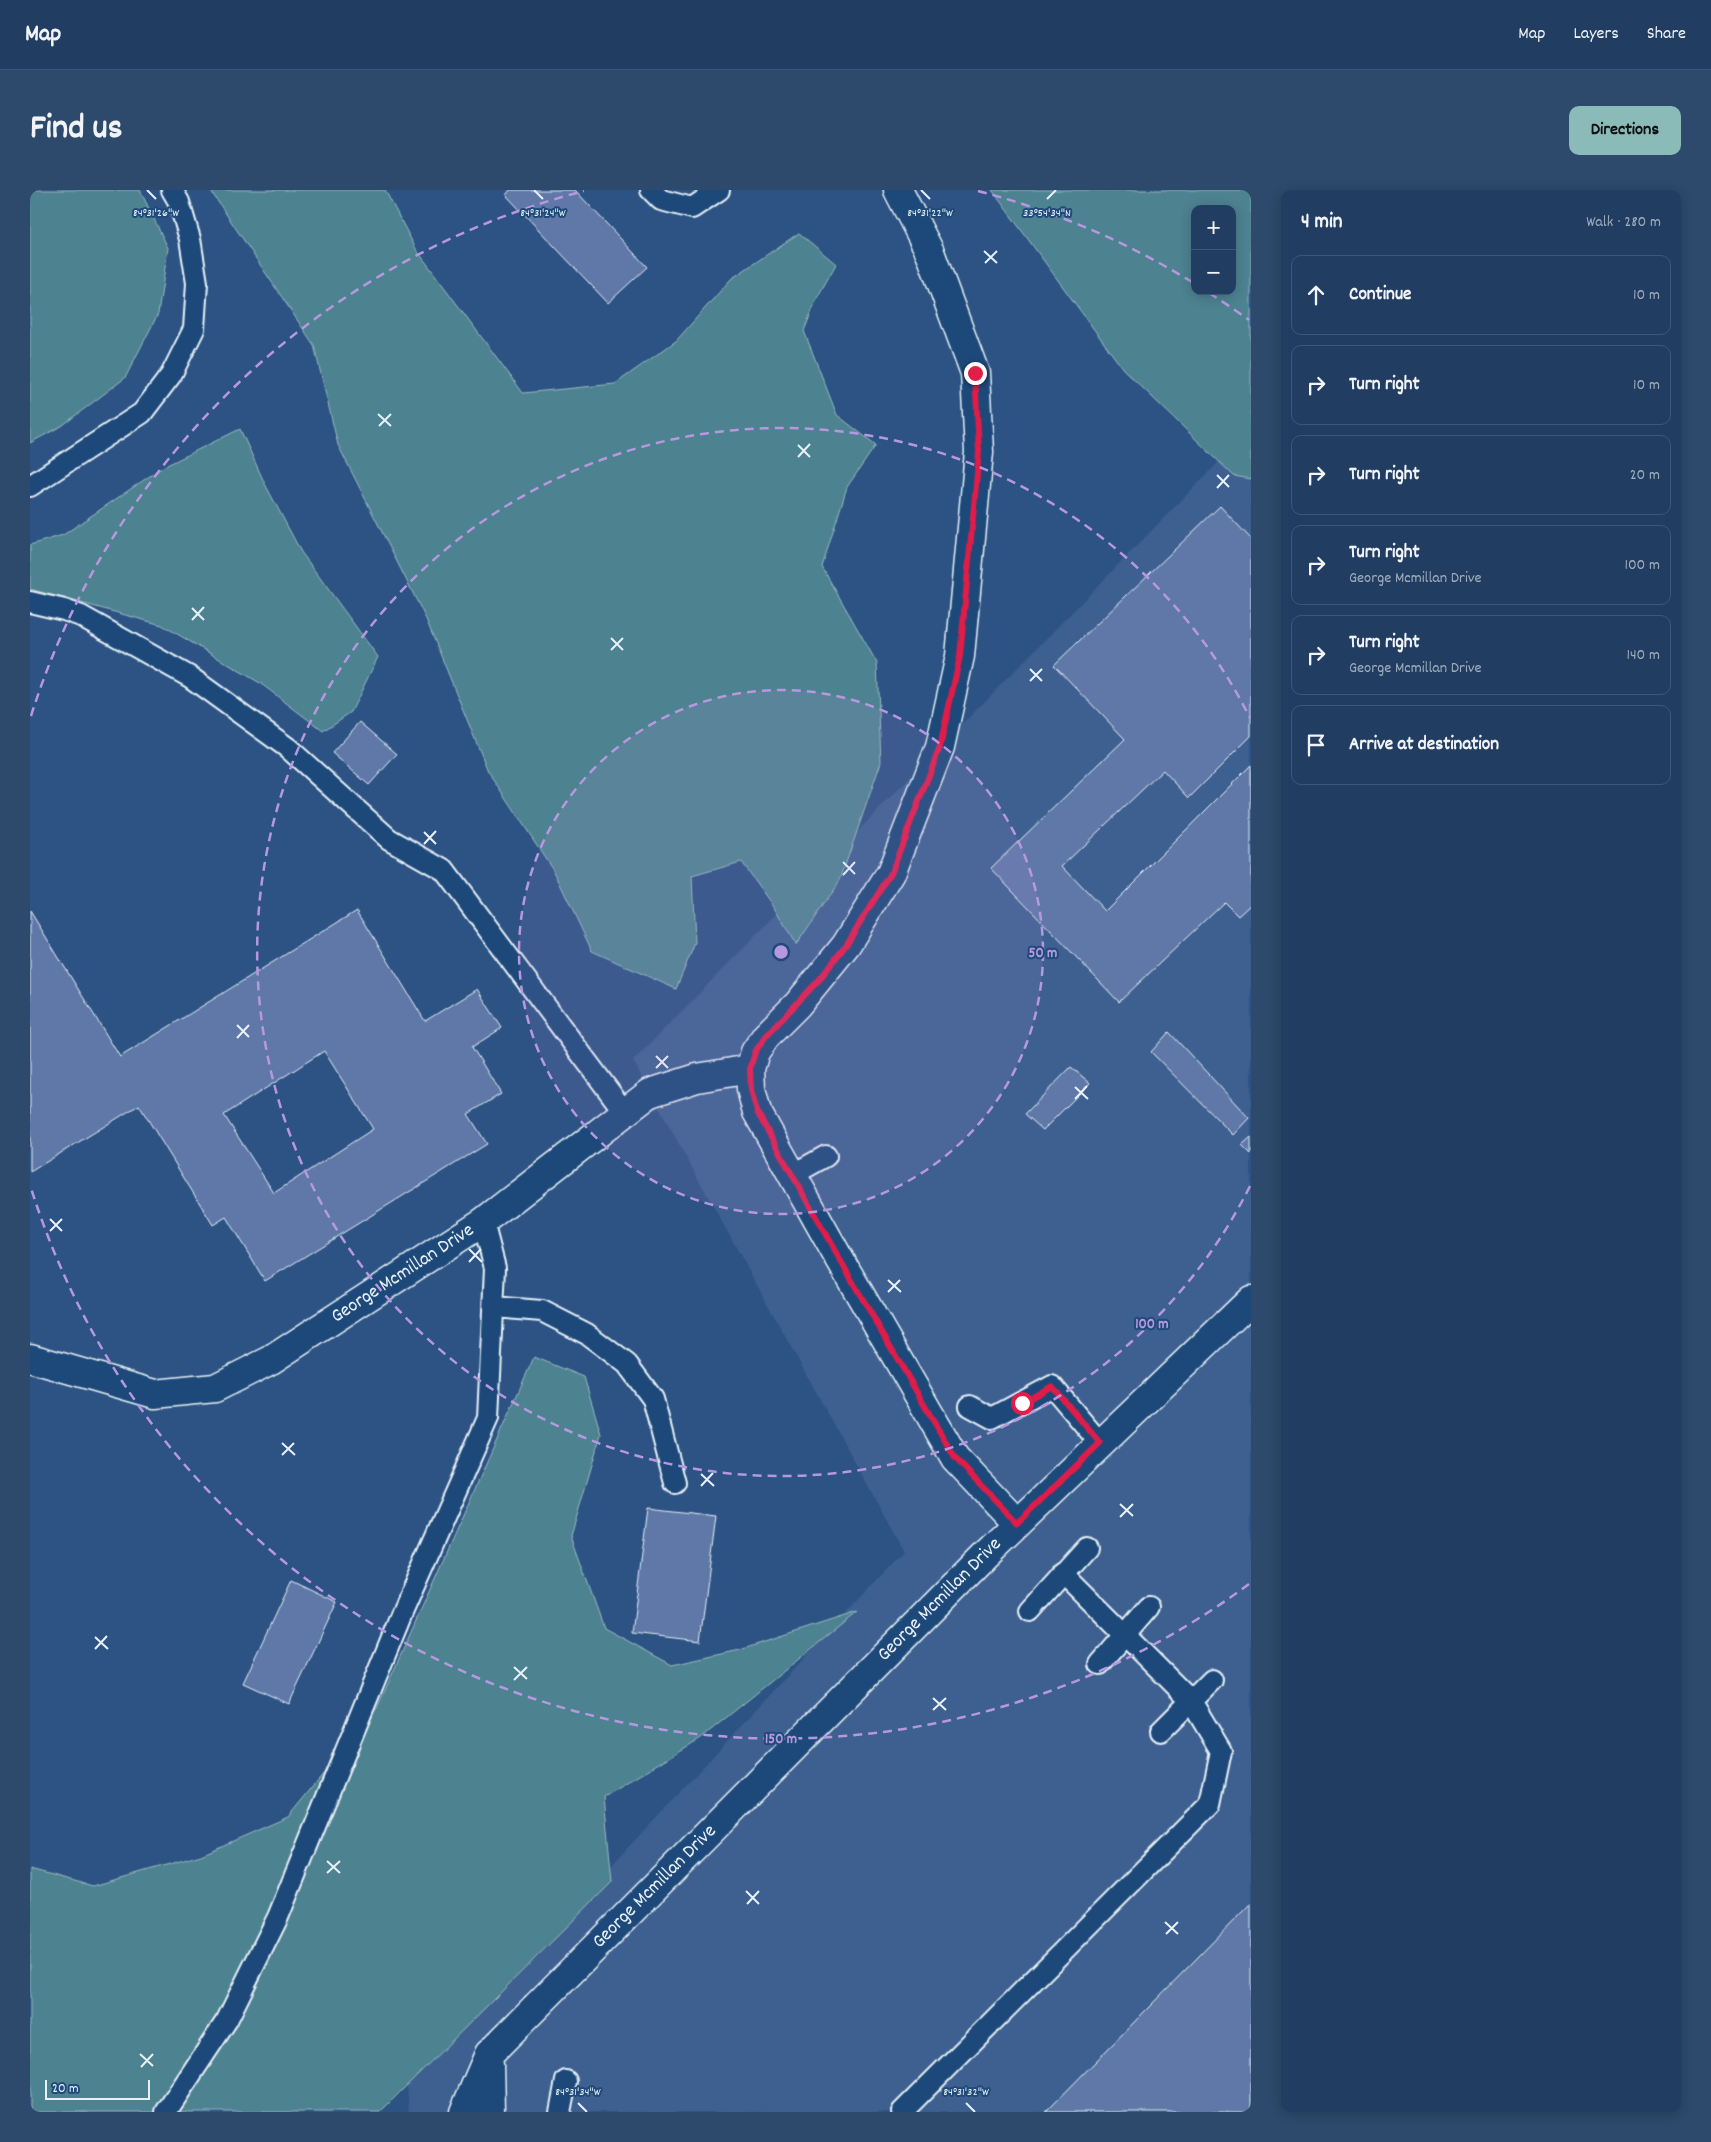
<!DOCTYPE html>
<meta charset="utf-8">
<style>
:root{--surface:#213e62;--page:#2d496b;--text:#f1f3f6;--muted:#a2aebe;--line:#3e5777;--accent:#8bbbb9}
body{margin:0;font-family:Dekko,sans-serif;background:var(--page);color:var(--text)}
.controls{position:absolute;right:15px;top:15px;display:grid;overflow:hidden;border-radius:10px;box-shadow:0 2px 12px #0003}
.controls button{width:45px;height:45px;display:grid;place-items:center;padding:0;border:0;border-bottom:1px solid var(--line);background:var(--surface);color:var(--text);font:25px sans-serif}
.scale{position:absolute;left:15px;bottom:12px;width:105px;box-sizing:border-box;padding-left:5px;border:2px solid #e8f1f8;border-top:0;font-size:14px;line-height:18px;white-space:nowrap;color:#e8f1f8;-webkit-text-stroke:4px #1f4a7a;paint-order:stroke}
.stop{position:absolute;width:15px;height:15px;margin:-11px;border:4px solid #e11d48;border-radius:50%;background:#fff}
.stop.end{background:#e11d48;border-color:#fff;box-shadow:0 1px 5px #0008}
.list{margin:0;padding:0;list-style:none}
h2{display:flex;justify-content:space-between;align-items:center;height:65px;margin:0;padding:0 20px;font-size:21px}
h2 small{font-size:16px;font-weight:400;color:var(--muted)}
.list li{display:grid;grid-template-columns:32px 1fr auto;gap:15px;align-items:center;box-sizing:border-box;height:80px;margin:0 10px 10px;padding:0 10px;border:1px solid var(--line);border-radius:10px}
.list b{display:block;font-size:19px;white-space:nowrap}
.list p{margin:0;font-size:16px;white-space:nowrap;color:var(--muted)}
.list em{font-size:16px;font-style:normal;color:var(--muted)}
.icon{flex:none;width:28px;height:28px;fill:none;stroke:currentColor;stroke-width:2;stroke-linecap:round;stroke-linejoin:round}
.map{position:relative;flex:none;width:1221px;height:1922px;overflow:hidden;border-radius:10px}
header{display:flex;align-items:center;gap:30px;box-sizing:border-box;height:70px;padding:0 25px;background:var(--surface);border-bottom:1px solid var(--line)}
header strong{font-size:24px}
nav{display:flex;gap:28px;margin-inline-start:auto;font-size:18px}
.intro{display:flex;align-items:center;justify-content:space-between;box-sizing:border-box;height:120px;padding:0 30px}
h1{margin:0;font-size:35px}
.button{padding:12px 22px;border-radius:10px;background:var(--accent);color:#111;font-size:18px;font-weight:700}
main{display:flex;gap:30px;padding:0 30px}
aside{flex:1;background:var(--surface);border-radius:10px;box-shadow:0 2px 12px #0003}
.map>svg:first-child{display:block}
.built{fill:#3e6190}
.green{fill:#4e8290;stroke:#9bbac4;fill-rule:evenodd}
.building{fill:#5f78a8;stroke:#e8f1f8;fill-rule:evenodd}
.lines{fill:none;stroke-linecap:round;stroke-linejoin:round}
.lane-casing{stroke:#e8f1f8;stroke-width:24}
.street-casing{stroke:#e8f1f8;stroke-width:31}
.secondary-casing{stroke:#e8f1f8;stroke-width:31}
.lane{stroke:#1f4a7a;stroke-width:20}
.street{stroke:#1f4a7a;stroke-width:28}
.secondary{stroke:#1f4a7a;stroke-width:28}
.route{stroke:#e11d48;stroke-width:6}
.ticks{fill:none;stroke:#e8f1f8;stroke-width:2}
.ring{fill:none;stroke:#b798de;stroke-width:2.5;stroke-dasharray:9 6}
.labels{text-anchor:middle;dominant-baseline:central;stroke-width:4;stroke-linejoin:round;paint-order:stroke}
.street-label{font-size:20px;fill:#e8f1f8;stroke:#1f4a7a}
.ticks-label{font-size:12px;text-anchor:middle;fill:#e8f1f8;stroke:#1f4a7a;stroke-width:4;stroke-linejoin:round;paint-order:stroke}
.centre{fill:#b798de;stroke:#1f4a7a;stroke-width:2.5}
.ring-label{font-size:15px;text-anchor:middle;font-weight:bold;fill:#b798de;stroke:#1f4a7a;stroke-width:4;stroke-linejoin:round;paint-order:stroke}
</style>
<header>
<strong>Map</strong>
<nav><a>Map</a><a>Layers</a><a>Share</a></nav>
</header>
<div class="intro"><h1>Find us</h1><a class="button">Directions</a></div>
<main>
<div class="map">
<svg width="1221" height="1922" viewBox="0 0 1221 1922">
<rect width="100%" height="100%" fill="#2c5383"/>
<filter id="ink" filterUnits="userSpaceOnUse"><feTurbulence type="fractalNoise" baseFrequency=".02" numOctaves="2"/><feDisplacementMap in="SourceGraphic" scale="10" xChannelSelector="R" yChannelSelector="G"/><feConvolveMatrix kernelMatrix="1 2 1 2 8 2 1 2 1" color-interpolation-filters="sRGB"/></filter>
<g filter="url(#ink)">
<path class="built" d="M1221 239V1922H379L377 1895 874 1361 603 871Z"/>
<path class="green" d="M0 0H110L138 58 128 124 95 188 33 235 0 253Z
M180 0H355L386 59 493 203 585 194 646 151 701 89 769 43 806 74 787 108 774 141 807 225 846 255 817 297 792 377 847 473 851 572 810 690 766 755 743 716 711 672 662 686 665 753 646 799 562 761 524 681 458 581 396 429 308 255 284 155Z
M962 0H1221V289L1204 286 1093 179ZM1165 19H1202V101H1165Z
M210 239 235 294 271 362 348 467 321 522 293 541 230 493 132 435 0 399V355L33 345 133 277Z
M504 1167 554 1187 571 1244 541 1346 574 1438 642 1475 710 1460 827 1422 671 1548 574 1607 582 1692 350 1922H0V1679L63 1696 171 1665 258 1627 347 1518Z"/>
<path class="building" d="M480 0H545L617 77 578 113 476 5Z
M1190 316 1221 349V546L1159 608 1133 580 1032 676 1075 721 1221 575V714L1208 726 1194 712 1089 812 961 678 1095 549 1024 475Z
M330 532 367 564 339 595 302 563Z
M327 720 395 831 447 799 472 838 442 857 471 904 438 924 457 954 235 1091 196 1027 183 1035 109 915 0 982V721L90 867ZM294 861 343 939 244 1003 194 925Z
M1139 842 1219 928 1203 945 1121 862Z
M1041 877 1060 893 1013 940 995 924Z
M1221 947V964L1212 955Z
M618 1318 686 1326 670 1451 602 1443Z
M261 1390 307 1412 259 1514 213 1493Z
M1221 1713V1922H1016Z"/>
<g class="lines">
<defs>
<path id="lane" d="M621 0 631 10 662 18 689 0
M0 296 112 223 141 185 164 139 167 93 160 49 149 12 142 0
M0 412 34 420 51 426 160 487 258 558 359 649 414 680 596 924
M762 985 796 966
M464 1117 512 1121 557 1144 597 1174 623 1209 645 1293
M940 1216 962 1228 1022 1196 1070 1253
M1000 1421 1057 1358
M1070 1474 1119 1417
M1131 1541 1182 1490
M136 1922 197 1830 248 1727 372 1423 458 1228 465 1078 453 1032
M530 1922 536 1891
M872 1922 1180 1614 1191 1561 1161 1511 1033 1383"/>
<path id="street" d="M720 879 721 899 727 922 806 1063 925 1268 987 1333
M0 1168 125 1204 185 1198 241 1170 453 1032 620 903 667 888 720 879 725 862 736 846 768 814 816 755 861 683 910 557 930 466 949 262 945 183 900 62 868 0
M459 1874 460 1922
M434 1922 459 1864"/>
<path id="secondary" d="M459 1864 956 1364 1221 1110"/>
</defs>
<use href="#lane" class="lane-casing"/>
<use href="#street" class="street-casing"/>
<use href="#secondary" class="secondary-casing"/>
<use href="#lane" class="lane"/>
<use href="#street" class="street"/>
<use href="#secondary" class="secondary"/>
</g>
</g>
<g class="lines" filter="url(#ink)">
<path class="route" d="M945 183 949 262 930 466 910 557 861 683 816 755 789 790 736 846 725 862 720 879 721 900 727 922 806 1063 925 1268 987 1333 1070 1253 1022 1196 992 1213"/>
</g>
<path class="ticks" d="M117 0 126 9M504 0 513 9M891 0 900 9M1017 9 1026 0M954 61 967 73M955 73 967 61M348 224 361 236M349 236 361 224M768 255 780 267M768 267 780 254M1187 285 1199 297M1187 298 1199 285M162 418 174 430M162 430 174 417M581 448 593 460M581 460 593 448M1000 479 1012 491M1000 491 1012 479M394 642 406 654M394 654 406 641M813 672 825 684M813 685 825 672M207 835 219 847M207 848 219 835M626 866 638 878M626 878 638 866M1045 897 1058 909M1045 909 1057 896M20 1029 32 1041M20 1041 32 1029M439 1059 452 1072M439 1072 451 1059M858 1090 871 1102M858 1102 870 1090M252 1253 265 1265M252 1265 264 1253M671 1284 684 1296M671 1296 683 1283M1090 1314 1103 1326M1090 1327 1103 1314M65 1447 78 1459M65 1459 77 1446M484 1477 497 1489M484 1490 497 1477M903 1508 916 1520M903 1520 916 1508M297 1671 310 1683M297 1683 310 1671M716 1701 729 1714M717 1714 729 1701M1135 1732 1148 1744M1136 1744 1148 1732M110 1864 123 1876M111 1877 123 1864M548 1913 557 1922M936 1913 945 1922"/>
<circle cx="751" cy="762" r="262" fill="#b798de" fill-opacity=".12"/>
<g class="ring">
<circle cx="751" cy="762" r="262"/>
<path d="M1220 996A524 524 0 1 1 1220 528"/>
<path d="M1219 1394A786 786 0 0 1 1 998M1 526A786 786 0 0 1 554 1M948 1A786 786 0 0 1 1162 92M1179 103A786 786 0 0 1 1219 130"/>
</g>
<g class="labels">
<g class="street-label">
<text transform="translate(373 1084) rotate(-33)">George Mcmillan Drive</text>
<text transform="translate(910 1410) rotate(-45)">George Mcmillan Drive</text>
<text transform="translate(625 1697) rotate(-45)">George Mcmillan Drive</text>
</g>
</g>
<g class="ticks-label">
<text x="126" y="26">84°31'26"W</text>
<text x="513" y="26">84°31'24"W</text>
<text x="900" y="26">84°31'22"W</text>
<text x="1017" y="26">33°54'34"N</text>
<text x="548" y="1905">84°31'34"W</text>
<text x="936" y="1905">84°31'32"W</text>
</g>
<circle cx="751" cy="762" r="8" class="centre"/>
<g class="ring-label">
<text x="1013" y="767">50 m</text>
<text x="1122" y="1138">100 m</text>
<text x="751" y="1553">150 m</text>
</g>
</svg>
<div class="controls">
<button>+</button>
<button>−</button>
</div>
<div class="scale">20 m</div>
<div class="stop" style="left:992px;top:1213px"></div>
<div class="stop end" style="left:945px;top:183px"></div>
</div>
<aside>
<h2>4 min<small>Walk · 280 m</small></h2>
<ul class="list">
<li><svg class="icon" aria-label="ahead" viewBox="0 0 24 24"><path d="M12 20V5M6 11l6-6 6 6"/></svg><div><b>Continue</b></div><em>10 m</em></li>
<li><svg class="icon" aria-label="right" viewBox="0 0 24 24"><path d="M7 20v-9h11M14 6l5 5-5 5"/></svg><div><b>Turn right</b></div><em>10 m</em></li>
<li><svg class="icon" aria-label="right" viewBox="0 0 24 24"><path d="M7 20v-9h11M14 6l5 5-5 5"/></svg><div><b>Turn right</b></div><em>20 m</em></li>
<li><svg class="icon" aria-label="right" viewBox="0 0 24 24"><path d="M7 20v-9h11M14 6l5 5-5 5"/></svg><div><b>Turn right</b><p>George Mcmillan Drive</p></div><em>100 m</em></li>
<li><svg class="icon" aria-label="right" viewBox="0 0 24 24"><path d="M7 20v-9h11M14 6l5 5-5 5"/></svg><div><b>Turn right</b><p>George Mcmillan Drive</p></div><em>140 m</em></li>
<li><svg class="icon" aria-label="arrive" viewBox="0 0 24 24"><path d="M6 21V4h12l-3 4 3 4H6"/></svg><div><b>Arrive at destination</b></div></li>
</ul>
</aside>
</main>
